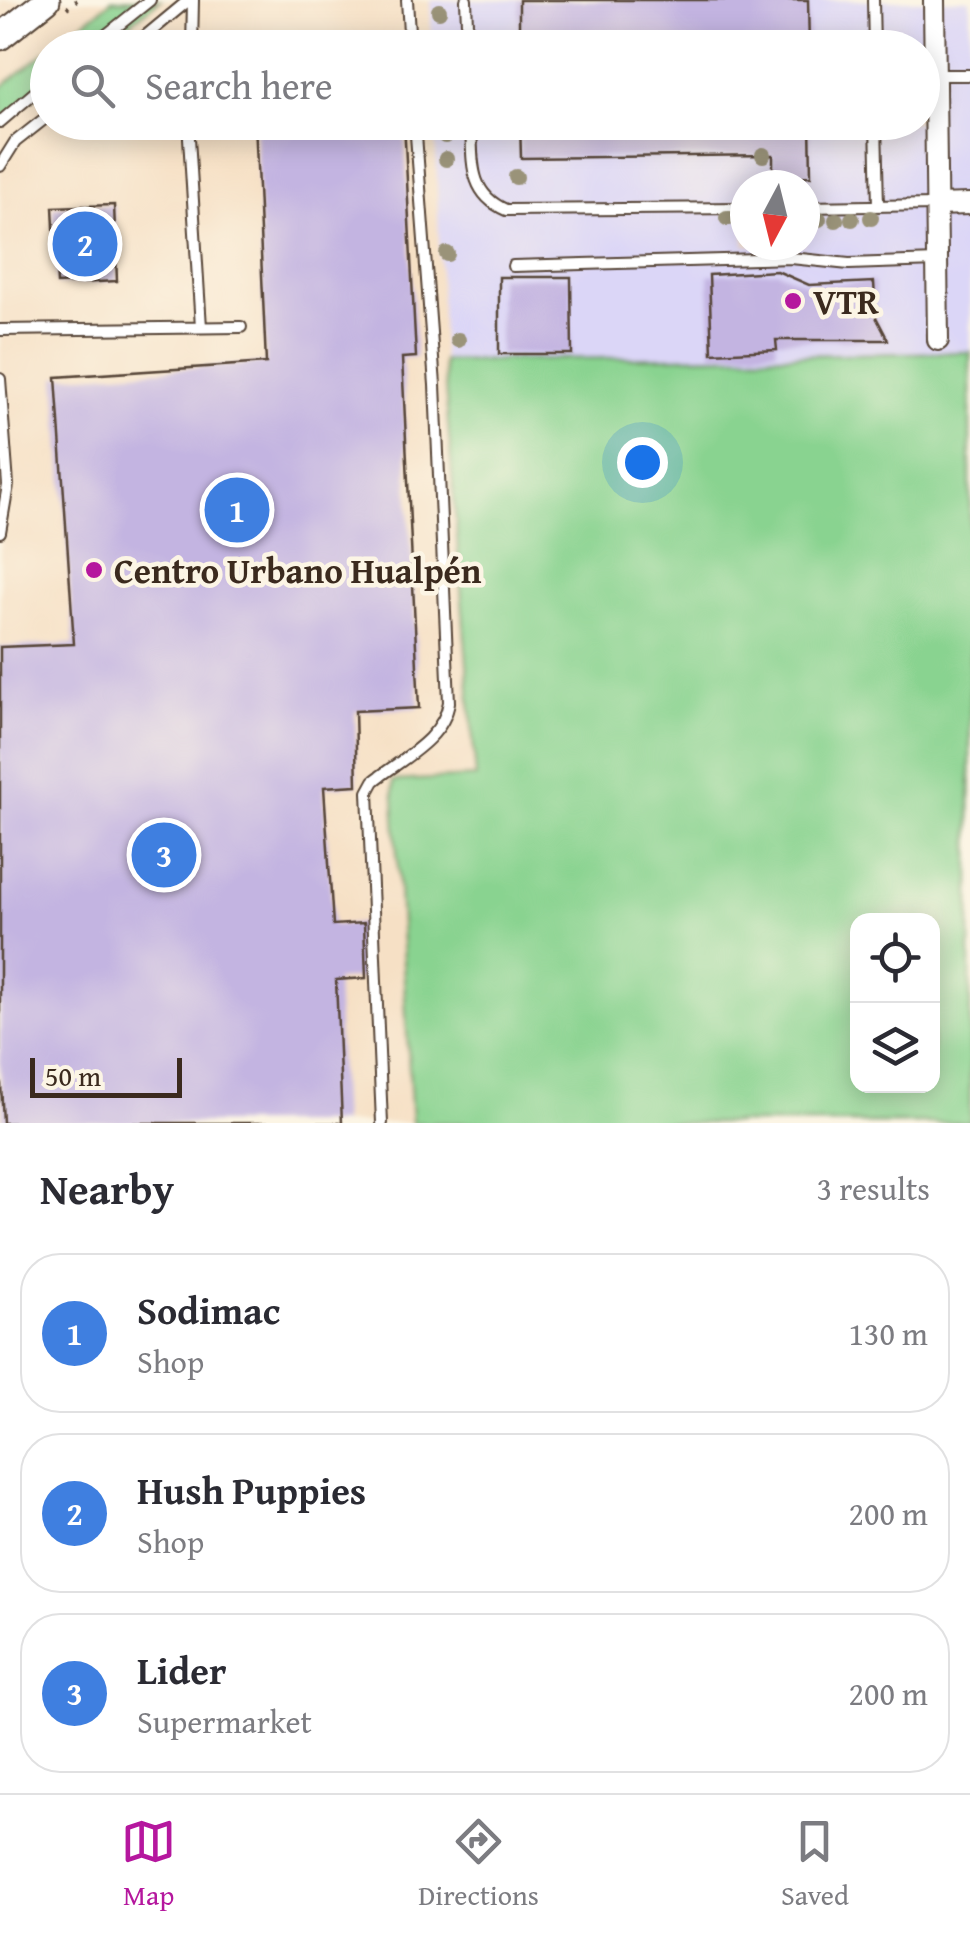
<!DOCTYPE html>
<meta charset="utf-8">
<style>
:root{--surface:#fff;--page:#f2f2f3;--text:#2b2b33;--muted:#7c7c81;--line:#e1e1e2;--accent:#b5179e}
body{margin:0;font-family:"Gentium Book Plus",serif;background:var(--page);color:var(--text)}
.controls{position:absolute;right:30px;bottom:30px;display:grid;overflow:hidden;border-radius:20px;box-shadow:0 5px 25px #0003}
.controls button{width:90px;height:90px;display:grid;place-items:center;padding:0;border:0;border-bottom:2px solid var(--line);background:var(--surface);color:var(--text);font:50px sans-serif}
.compass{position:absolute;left:730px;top:170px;width:90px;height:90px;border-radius:50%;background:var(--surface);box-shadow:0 5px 25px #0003;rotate:187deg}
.scale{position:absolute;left:30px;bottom:25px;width:152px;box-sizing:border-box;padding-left:10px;border:5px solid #3b2a1e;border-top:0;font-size:28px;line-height:35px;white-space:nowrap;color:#3b2a1e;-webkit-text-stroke:8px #fcf5e5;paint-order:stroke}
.you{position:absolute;left:642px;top:462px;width:35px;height:35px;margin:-25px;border:8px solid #fff;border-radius:50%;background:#1a73e8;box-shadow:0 0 0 15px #1a73e833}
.badge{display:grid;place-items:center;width:65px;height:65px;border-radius:50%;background:var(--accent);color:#fff;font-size:32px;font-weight:700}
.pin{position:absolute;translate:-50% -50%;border:5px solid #fff;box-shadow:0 2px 10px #0006}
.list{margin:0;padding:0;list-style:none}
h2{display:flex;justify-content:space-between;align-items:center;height:130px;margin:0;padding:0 40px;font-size:42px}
h2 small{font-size:32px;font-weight:400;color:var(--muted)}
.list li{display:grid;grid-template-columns:65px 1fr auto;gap:30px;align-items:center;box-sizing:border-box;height:160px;margin:0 20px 20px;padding:0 20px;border:2px solid var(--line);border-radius:40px}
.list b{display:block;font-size:38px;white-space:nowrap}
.list p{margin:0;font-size:32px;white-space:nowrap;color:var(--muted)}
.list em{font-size:32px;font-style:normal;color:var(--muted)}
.icon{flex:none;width:55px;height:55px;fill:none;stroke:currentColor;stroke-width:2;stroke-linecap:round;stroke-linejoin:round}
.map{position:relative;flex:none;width:970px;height:1123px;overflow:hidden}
.search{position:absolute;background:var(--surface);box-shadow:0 5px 25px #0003;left:30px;right:30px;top:30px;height:110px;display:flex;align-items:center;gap:25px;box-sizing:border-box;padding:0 35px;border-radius:55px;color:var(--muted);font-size:38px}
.sheet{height:670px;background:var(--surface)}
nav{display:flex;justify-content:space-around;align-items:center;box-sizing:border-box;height:140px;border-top:2px solid var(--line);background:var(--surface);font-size:28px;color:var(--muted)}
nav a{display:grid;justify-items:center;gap:5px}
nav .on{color:var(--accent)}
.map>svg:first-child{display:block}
.built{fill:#dbd6f7;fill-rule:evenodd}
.green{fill:#89d390;stroke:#627e57;stroke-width:2.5;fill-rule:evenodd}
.building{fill:#c3b4e1}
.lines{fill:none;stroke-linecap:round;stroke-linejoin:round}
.service-casing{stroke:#574537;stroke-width:14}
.minor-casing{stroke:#574537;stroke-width:24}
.tertiary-casing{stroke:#574537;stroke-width:29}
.path{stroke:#574537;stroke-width:4;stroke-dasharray:2.5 8;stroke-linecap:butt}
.service{stroke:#fff;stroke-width:10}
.minor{stroke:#fff;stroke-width:20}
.tertiary{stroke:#fff;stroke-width:25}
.tree{fill:#9a9379}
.poi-dot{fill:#b5179e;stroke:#fcf5e5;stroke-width:4}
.labels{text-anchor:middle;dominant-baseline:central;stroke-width:9;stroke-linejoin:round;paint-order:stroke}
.poi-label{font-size:35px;font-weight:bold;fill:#3b2a1e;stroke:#fcf5e5;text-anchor:start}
</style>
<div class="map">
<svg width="970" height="1123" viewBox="0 0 970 1123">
<rect width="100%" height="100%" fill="#fcf5e5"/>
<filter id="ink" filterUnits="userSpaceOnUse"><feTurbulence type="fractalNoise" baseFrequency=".01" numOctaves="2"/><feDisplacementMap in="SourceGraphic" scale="20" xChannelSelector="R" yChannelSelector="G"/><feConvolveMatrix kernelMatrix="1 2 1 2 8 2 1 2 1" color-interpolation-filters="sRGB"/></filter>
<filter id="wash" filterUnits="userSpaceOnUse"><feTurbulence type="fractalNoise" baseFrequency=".0048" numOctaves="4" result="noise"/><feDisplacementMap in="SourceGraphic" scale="40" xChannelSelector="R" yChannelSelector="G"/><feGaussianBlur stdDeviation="2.25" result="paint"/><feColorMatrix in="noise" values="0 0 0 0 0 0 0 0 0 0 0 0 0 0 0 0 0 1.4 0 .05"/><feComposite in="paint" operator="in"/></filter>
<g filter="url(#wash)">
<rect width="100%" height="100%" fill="#f6e0c5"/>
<path class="built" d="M430 0H970V352L443 361 435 123 922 122V48L432 47ZM745 185H805V245H745Z"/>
<path class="green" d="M112 0H160L99 47 52 48Z
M47 51V87L0 125V88Z
M970 352V1123H412L393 781 476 777 443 361ZM858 921H932V1086H858Z"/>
<g id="blocks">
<path class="building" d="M519 0H808L809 48H519Z
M255 122H404L416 357 402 358 419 708 355 711 357 785 324 787 333 925 364 923 366 978 336 980 342 1123H3L0 1063V647L74 644 56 377 266 363Z
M520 122H810L811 176 773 177V155L521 158Z
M114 205 117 281 57 284 53 207Z
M777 271 809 285 874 282 876 317 888 340H776L777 350 712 353 709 275Z
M499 277H571L572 354H499Z"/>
</g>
</g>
<g filter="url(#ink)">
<use href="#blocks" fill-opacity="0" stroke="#574537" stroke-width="2.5"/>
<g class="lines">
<defs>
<path id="service" d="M407 0 410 48
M466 0 468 48
M873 0 874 48
M90 48 150 0
M131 48 189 0
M192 48 193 0
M935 75H970
M0 122 48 81
M188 122 201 327
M471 122C473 159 467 193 506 210L745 208
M876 122 878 206
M0 166 15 142 48 116
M805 207 936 205
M513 266 791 258 849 264 937 261
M0 330 241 327
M0 379 8 485 0 532
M382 1123 368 792 374 781C401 759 444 739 449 702L435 385 415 122"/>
<path id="minor" d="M934 0 938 340
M936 205 970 204"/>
<path id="tertiary" d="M0 37 47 0"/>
</defs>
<use href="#service" class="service-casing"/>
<use href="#minor" class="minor-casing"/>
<use href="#tertiary" class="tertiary-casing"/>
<path class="path" d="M67 8 77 0"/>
<use href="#service" class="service"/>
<use href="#minor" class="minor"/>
<use href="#tertiary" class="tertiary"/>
</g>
<g class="tree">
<circle cx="439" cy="11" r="8"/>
<circle cx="439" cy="35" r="8"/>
<circle cx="445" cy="136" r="8"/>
<circle cx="763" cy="155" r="8"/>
<circle cx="446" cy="159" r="8"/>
<circle cx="516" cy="177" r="8"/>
<circle cx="727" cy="218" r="8"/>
<circle cx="871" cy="218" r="8"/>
<circle cx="819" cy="219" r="8"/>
<circle cx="852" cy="219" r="8"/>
<circle cx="836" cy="220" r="8"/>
<circle cx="447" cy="254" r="8"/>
<circle cx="458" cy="340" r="8"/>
</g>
</g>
<g class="poi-dot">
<circle cx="793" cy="301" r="10"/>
<circle cx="94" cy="570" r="10"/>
</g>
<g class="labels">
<g class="poi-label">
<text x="813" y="301">VTR</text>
<text x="114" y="570">Centro Urbano Hualpén</text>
</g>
</g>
</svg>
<div class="controls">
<button><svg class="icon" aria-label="locate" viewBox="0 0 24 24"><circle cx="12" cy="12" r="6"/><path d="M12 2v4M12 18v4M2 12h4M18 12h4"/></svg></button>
<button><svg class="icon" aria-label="layers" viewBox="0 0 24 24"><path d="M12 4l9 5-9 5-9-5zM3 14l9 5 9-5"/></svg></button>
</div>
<svg class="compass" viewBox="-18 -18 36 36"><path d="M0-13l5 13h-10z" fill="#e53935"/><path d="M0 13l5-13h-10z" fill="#7c7c81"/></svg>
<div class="scale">50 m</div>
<div class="you"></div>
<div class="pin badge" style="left:237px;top:510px;background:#3f7fe0">1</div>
<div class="pin badge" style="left:85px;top:244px;background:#3f7fe0">2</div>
<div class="pin badge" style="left:164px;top:855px;background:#3f7fe0">3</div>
<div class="search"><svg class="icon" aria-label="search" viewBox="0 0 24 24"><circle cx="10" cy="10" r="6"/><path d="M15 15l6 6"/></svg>Search here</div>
</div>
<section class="sheet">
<h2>Nearby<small>3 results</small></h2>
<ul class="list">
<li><span class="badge" style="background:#3f7fe0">1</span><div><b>Sodimac</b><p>Shop</p></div><em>130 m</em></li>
<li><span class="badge" style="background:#3f7fe0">2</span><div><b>Hush Puppies</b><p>Shop</p></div><em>200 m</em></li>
<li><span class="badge" style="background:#3f7fe0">3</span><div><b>Lider</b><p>Supermarket</p></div><em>200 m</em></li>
</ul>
</section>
<nav>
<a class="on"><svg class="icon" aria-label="map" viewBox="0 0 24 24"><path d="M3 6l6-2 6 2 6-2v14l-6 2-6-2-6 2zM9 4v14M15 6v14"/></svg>Map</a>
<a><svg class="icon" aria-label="directions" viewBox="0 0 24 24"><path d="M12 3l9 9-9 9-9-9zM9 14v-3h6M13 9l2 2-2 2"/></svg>Directions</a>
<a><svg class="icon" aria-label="saved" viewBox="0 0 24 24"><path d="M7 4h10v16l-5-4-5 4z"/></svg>Saved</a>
</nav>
